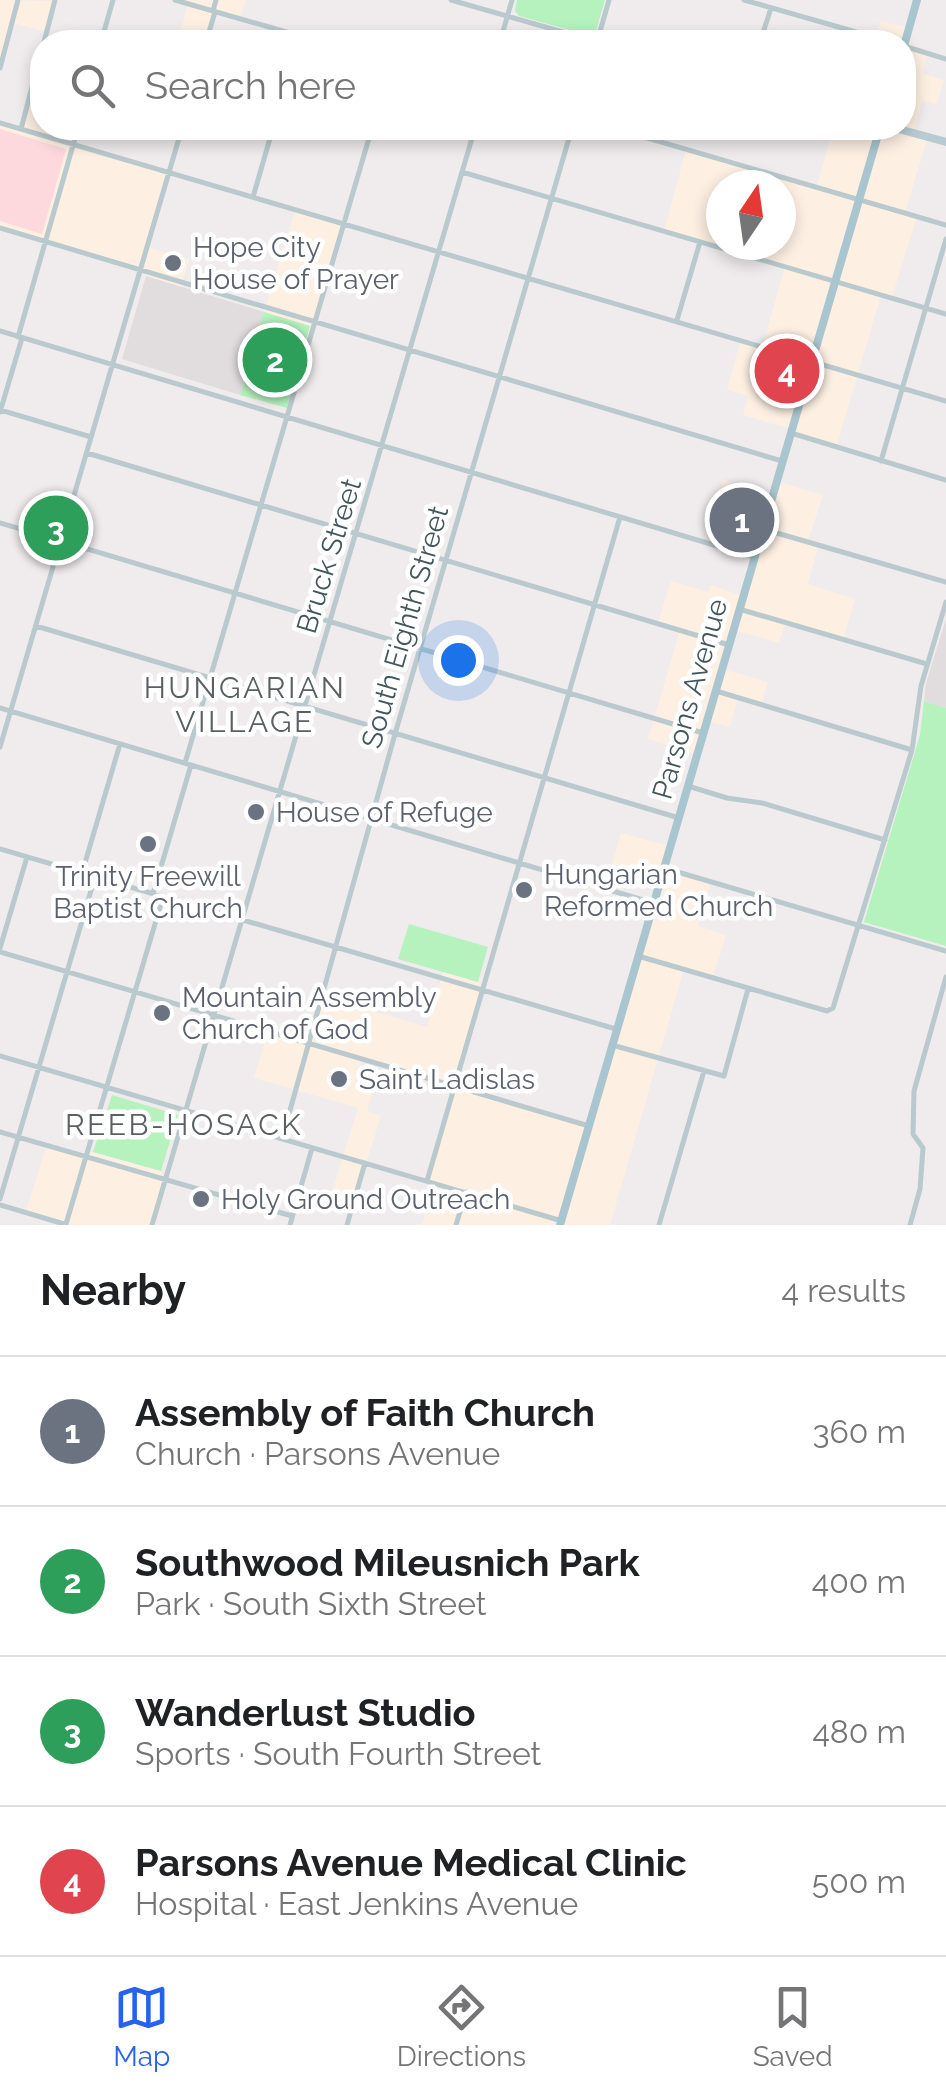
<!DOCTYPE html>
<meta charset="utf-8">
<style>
:root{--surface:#fff;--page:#f2f2f2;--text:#202124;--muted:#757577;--line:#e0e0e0;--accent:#2563eb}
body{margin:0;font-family:Raleway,sans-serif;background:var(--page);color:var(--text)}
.compass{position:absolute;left:706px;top:170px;width:90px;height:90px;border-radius:50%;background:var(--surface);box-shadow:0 5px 15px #0003;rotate:13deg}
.you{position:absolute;left:458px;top:660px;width:35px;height:35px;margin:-25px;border:8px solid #fff;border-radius:50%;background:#1a73e8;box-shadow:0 0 0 15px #1a73e833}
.badge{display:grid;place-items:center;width:65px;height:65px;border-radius:50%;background:var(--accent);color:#fff;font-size:32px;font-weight:700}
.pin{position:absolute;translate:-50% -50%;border:5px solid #fff;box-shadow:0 2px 10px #0006}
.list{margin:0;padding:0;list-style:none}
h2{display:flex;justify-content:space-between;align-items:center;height:130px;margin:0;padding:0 40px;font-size:42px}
h2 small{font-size:32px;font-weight:400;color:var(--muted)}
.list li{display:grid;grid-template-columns:65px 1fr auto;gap:30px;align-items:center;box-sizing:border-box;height:150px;padding:0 40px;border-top:2px solid var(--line)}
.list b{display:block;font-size:38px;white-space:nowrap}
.list p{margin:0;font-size:32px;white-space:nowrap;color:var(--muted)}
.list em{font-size:32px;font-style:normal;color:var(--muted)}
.icon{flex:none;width:55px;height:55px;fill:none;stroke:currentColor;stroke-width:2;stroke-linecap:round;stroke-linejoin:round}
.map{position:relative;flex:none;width:946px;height:1225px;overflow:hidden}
.search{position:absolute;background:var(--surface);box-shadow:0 5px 15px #0003;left:30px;right:30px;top:30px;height:110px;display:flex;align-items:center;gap:25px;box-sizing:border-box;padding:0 35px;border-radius:40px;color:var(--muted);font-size:38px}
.sheet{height:730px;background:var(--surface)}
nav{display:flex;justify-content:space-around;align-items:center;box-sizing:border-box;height:140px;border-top:2px solid var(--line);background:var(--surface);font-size:28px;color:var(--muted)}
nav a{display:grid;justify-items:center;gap:5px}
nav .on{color:var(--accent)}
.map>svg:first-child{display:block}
.commercial{fill:#fdefe2;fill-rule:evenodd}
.education{fill:#e1dddf}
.medical{fill:#fdd9de}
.green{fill:#b5f2be}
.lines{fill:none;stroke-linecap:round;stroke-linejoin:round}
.street{stroke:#b9c9cd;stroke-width:5}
.secondary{stroke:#b8cbd3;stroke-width:8}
.primary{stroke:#a9c5cf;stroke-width:8}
.worship-dot{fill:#6b7280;stroke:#fff;stroke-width:4}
.labels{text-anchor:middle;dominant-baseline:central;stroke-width:9;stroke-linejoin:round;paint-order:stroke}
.worship-label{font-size:28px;fill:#5b616d;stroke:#fff;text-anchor:start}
.street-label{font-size:28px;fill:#43565b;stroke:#fff}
.neighbourhood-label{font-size:30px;letter-spacing:2.5px;fill:#595f62;stroke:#fff}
</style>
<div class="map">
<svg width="946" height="1225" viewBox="0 0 946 1225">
<rect width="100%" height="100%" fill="#f0eced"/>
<path class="commercial" d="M0 0 55 1 47 32 12 23 0 66Z
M180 0H246L240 17 215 11 206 42H177L188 4Z
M881 21 909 28 904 46 928 52 923 74 944 80 937 104 922 101 914 131 928 136 905 212 917 216 892 297 881 295 836 448 789 434 791 429 743 415 748 396 727 390 741 339 763 344 785 266 664 231 686 150 817 186 833 128H904V42H859L861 33 876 37ZM721 185H781V245H721Z
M29 97 42 101V128H78L74 143 167 172 147 247 189 259 181 287 146 276 140 270 0 228V123L20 128Z
M296 208 343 222 316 321 310 326 264 312Z
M723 480 772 493 776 481 823 495 808 541 819 544 808 584 855 599 843 640 785 623 779 643 734 630 722 669 768 682 761 705 738 698 730 727 708 721 698 755 648 739 680 630 658 623 671 581 708 592 711 585 743 596 759 540 711 525Z
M621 833 670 846 665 867 711 880 698 926 726 935 713 977 684 969 610 1225H422L435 1184 426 1181 455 1085 362 1059 356 1079 374 1086 367 1111 381 1116 353 1205 330 1199 358 1108 254 1078 268 1031 310 1042 324 997 427 1027 443 972 478 982 483 988 455 1085 589 1123 660 879 612 865Z
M47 1144 85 1154 93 1152 161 1171 165 1178 151 1225H72L26 1211Z"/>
<path class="education" d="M146 276 264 312 240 395 122 359Z
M946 619V708L924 701 926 683Z"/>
<path class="medical" d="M0 129 66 149 42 234 0 221Z"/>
<path class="green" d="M517 0H605L596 31 592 36 519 16 515 11Z
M264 312 310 326 287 408 240 395Z
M924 701 946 708V946L864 922 920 735Z
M409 924 488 947 478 982 398 959Z
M112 1095 178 1115 161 1171 93 1152Z"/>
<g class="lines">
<path class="street" d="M175 0 321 42
M451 0 598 42
M744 0 891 42
M213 11 216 0
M44 42 55 0
M101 42 113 0
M206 42 215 12
M500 42 512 0
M597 42 609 0
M760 42 771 8
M904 46 946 59
M0 68 18 0
M0 123 946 401
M613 128 946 225
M21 129 42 49
M462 172 946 314
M253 197 273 128
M0 228 782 461
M677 320 700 242
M0 331 754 557
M18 337 78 128
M0 410 91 437
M0 412 22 338
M791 433 946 480
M87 453 729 645
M881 461 946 239
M0 523 703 733
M763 529 946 582
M739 609 927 664
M36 626 679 818
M716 691 912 750
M0 708 653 903
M0 747 182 128
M185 763 372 128
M688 786 727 798 762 803 885 840
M0 849 616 1029
M664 868 946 951
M82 873 120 744
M153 894 191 765
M0 948 27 857
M0 952 589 1126
M638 956 827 1011 833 1008 912 750 921 686 946 602
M612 1045 724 1076 748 989
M0 1056 562 1221
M0 1132 292 1216
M282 1139 395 734 572 128
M427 1181 620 517
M0 1199 95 877
M0 1205 64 1224
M66 1224 163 897
M152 1225 475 128
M290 1225 312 1148
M347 1225 365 1163
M456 1225 466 1192
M659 1225 704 1071
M910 1225 920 1189 923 1148 913 1134 914 1091 946 977"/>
<path class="secondary" d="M895 128 946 142"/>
<path class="primary" d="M904 46 917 0
M560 1225 880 128"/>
</g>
<g class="worship-dot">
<circle cx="173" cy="263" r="10"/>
<circle cx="256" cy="812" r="10"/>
<circle cx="148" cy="844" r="10"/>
<circle cx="524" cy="890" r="10"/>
<circle cx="162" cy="1013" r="10"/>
<circle cx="339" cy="1079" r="10"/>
<circle cx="201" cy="1199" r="10"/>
</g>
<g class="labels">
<g class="worship-label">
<text x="193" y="247">Hope City<tspan x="193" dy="32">House of Prayer</tspan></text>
<text x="276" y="812">House of Refuge</text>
<text x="544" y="874">Hungarian<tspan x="544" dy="32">Reformed Church</tspan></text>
<text x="148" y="876" text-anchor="middle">Trinity Freewill<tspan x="148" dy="32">Baptist Church</tspan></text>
<text x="182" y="997">Mountain Assembly<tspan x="182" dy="32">Church of God</tspan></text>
<text x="359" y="1079">Saint Ladislas</text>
<text x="221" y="1199">Holy Ground Outreach</text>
</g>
<g class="street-label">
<text transform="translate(329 556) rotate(-73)">Bruck Street</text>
<text transform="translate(405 627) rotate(-74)">South Eighth Street</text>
<text transform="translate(690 699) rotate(-74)">Parsons Avenue</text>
</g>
<g class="neighbourhood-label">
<text x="245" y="687">HUNGARIAN<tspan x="245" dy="34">VILLAGE</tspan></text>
<text x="184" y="1124">REEB-HOSACK</text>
</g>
</g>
</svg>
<svg class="compass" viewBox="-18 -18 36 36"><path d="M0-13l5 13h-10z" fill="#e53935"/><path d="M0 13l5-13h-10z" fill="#757577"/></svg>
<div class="you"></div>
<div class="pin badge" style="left:742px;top:520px;background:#6b7280">1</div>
<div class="pin badge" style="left:275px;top:360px;background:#2e9e5b">2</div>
<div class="pin badge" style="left:56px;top:528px;background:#2e9e5b">3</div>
<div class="pin badge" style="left:787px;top:371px;background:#e0444e">4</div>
<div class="search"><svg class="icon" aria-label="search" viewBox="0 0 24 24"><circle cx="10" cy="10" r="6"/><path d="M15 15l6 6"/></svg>Search here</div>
</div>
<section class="sheet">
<h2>Nearby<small>4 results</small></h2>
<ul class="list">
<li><span class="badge" style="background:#6b7280">1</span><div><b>Assembly of Faith Church</b><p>Church · Parsons Avenue</p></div><em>360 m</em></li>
<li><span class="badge" style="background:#2e9e5b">2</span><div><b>Southwood Mileusnich Park</b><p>Park · South Sixth Street</p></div><em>400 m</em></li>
<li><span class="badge" style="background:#2e9e5b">3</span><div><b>Wanderlust Studio</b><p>Sports · South Fourth Street</p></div><em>480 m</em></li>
<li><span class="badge" style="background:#e0444e">4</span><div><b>Parsons Avenue Medical Clinic</b><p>Hospital · East Jenkins Avenue</p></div><em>500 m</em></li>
</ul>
</section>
<nav>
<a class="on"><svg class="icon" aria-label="map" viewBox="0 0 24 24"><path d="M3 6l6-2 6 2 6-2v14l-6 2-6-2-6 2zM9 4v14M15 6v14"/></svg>Map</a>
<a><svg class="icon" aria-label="directions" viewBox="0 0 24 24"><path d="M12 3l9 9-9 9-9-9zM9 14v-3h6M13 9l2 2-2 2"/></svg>Directions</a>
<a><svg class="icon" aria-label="saved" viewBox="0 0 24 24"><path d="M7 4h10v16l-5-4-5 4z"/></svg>Saved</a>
</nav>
